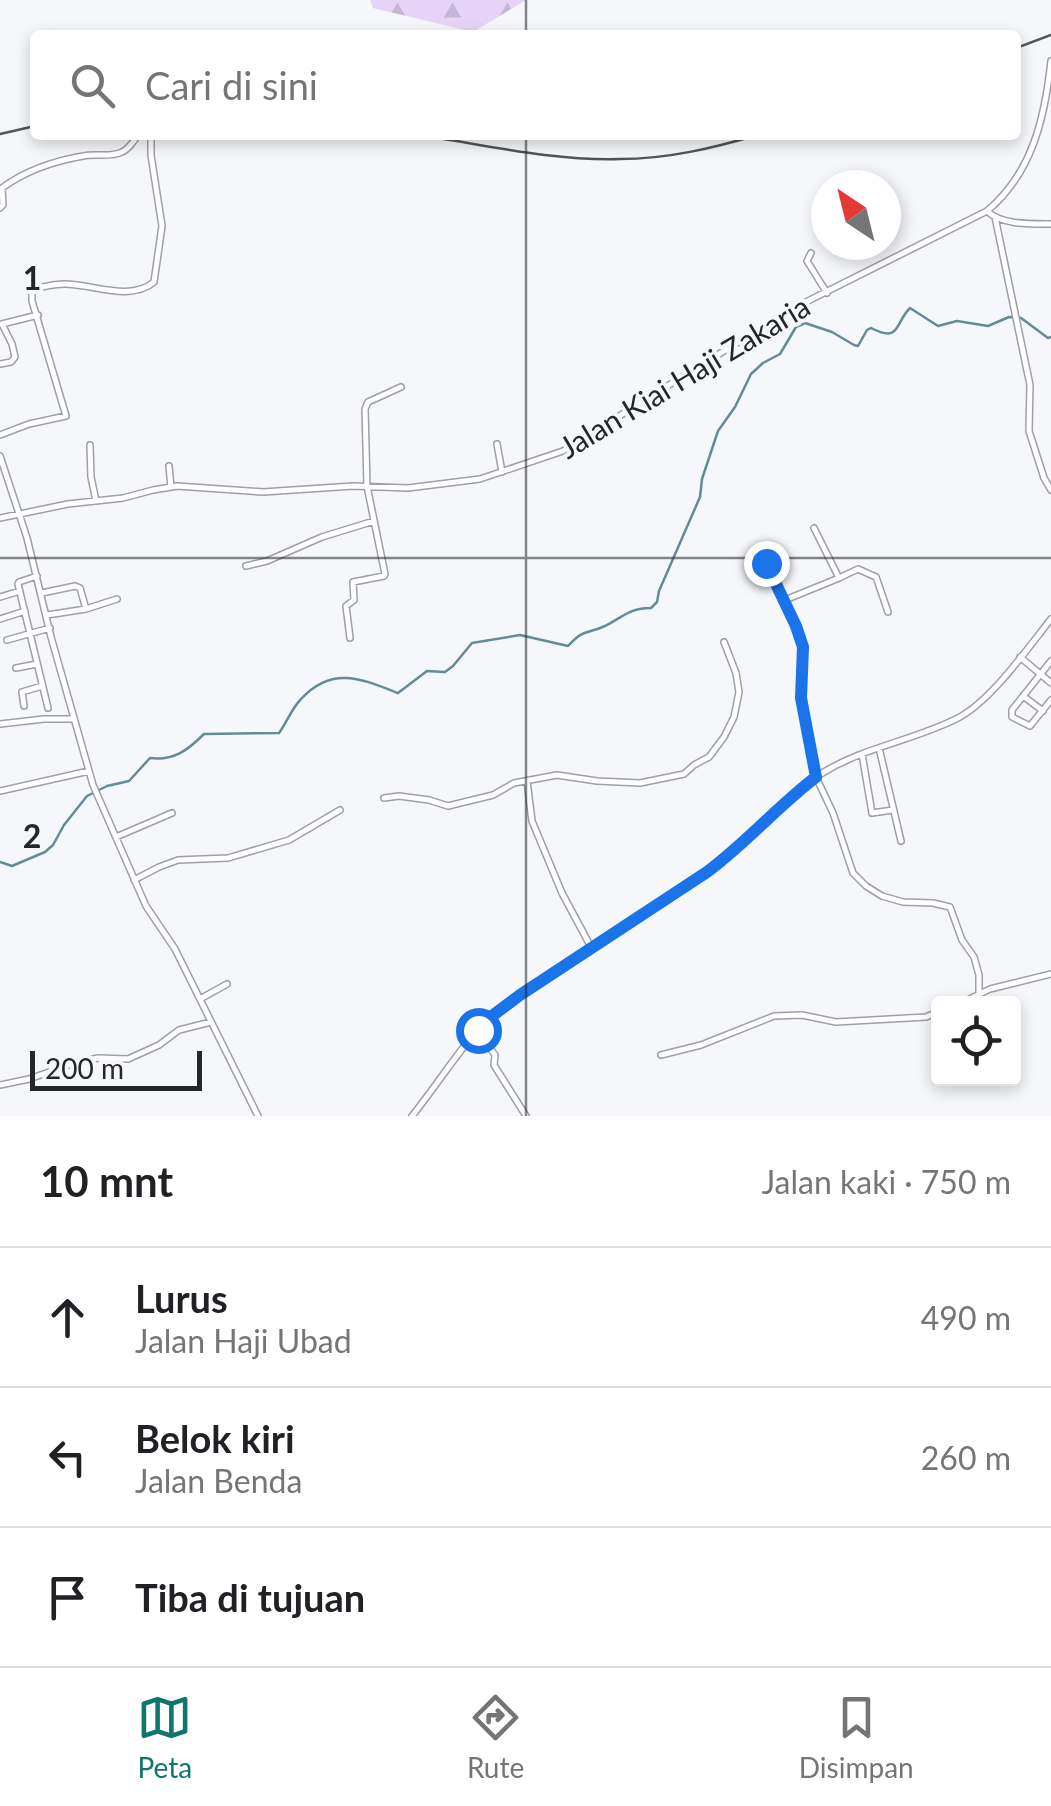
<!DOCTYPE html>
<html lang="id">
<meta charset="utf-8">
<style>
:root{--surface:#fff;--page:#f2f2f2;--text:#202124;--muted:#757577;--line:#e0e0e0;--accent:#0f766e}
body{margin:0;font-family:Lato,sans-serif;background:var(--page);color:var(--text)}
.controls{position:absolute;right:30px;bottom:30px;display:grid;overflow:hidden;border-radius:10px;box-shadow:0 5px 15px #0003}
.controls button{width:90px;height:90px;display:grid;place-items:center;padding:0;border:0;border-bottom:2px solid var(--line);background:var(--surface);color:var(--text);font:50px sans-serif}
.compass{position:absolute;left:811px;top:170px;width:90px;height:90px;border-radius:50%;background:var(--surface);box-shadow:0 5px 15px #0003;rotate:325deg}
.scale{position:absolute;left:30px;bottom:25px;width:172px;box-sizing:border-box;padding-left:10px;border:5px solid #252627;border-top:0;font-size:28px;line-height:35px;white-space:nowrap;color:#252627;-webkit-text-stroke:8px #f5f7fb;paint-order:stroke}
.stop{position:absolute;width:30px;height:30px;margin:-22px;border:8px solid #1a73e8;border-radius:50%;background:#fff}
.stop.end{background:#1a73e8;border-color:#fff;box-shadow:0 2px 10px #0008}
.list{margin:0;padding:0;list-style:none}
h2{display:flex;justify-content:space-between;align-items:center;height:130px;margin:0;padding:0 40px;font-size:42px}
h2 small{font-size:32px;font-weight:400;color:var(--muted)}
.list li{display:grid;grid-template-columns:65px 1fr auto;gap:30px;align-items:center;box-sizing:border-box;height:140px;padding:0 40px;border-top:2px solid var(--line)}
.list b{display:block;font-size:38px;white-space:nowrap}
.list p{margin:0;font-size:32px;white-space:nowrap;color:var(--muted)}
.list em{font-size:32px;font-style:normal;color:var(--muted)}
.icon{flex:none;width:55px;height:55px;fill:none;stroke:currentColor;stroke-width:2;stroke-linecap:round;stroke-linejoin:round}
.map{position:relative;flex:none;width:1051px;height:1116px;overflow:hidden}
.search{position:absolute;background:var(--surface);box-shadow:0 5px 15px #0003;left:30px;right:30px;top:30px;height:110px;display:flex;align-items:center;gap:25px;box-sizing:border-box;padding:0 35px;border-radius:10px;color:var(--muted);font-size:38px}
.sheet{height:550px;background:var(--surface)}
nav{display:flex;justify-content:space-around;align-items:center;box-sizing:border-box;height:140px;border-top:2px solid var(--line);background:var(--surface);font-size:28px;color:var(--muted)}
nav a{display:grid;justify-items:center;gap:5px}
nav .on{color:var(--accent)}
.map>svg:first-child{display:block}
.forest{fill:url(#forest-firs)}
.lines{fill:none;stroke-linecap:round;stroke-linejoin:round}
.stream{stroke:#658b96;stroke-width:2.5}
.street-casing{stroke:#9ea0a4;stroke-width:8}
.street{stroke:#fff;stroke-width:5}
.rail{stroke:#535456;stroke-width:2.5}
.route{stroke:#1a73e8;stroke-width:12}
.grid{fill:none;stroke:#252627;stroke-width:2.5;stroke-opacity:0.55}
.labels{text-anchor:middle;dominant-baseline:central;stroke-width:8;stroke-linejoin:round;paint-order:stroke}
.street-label{font-size:30px;fill:#252627;stroke:#f5f7fb}
.grid-label{font-size:32px;text-anchor:middle;font-weight:bold;fill:#252627;stroke:#f5f7fb;stroke-width:8;stroke-linejoin:round;paint-order:stroke}
</style>
<div class="map">
<svg width="1051" height="1116" viewBox="0 0 1051 1116">
<defs>
<pattern id="forest-firs" width="22" height="20" patternUnits="userSpaceOnUse" patternTransform="scale(2.5)"><rect width="22" height="20" fill="#e5d4f7"/><path d="M5 1l3.5 6h-7zM16 11l3.5 6h-7z" fill="#c4b6d4"/></pattern>
</defs>
<rect width="100%" height="100%" fill="#f5f7fb"/>
<path class="forest" d="M370 0H526L473 32 373 8Z"/>
<g class="lines">
<path class="stream" d="M0 862 12 866 45 852 53 845 64 825 87 796 107 786 129 781 150 758C174 761 188 750 204 734L279 733C287 722 292 708 301 699 332 665 362 679 398 693L427 671 445 672 453 666 472 643 520 635 568 646C585 628 585 635 605 626 623 617 629 608 651 608L657 602 659 591 700 497 702 479 718 431 735 407 751 374 763 363 780 354 796 327 805 323 832 332 854 345 858 346 867 330 871 328C901 343 894 324 910 308L938 326 957 321 988 326 1009 317 1021 318 1048 338 1051 337"/>
<defs>
<path id="street" d="M0 208 3 205 2 188C25 171 54 161 83 156 96 153 110 158 122 152 129 149 133 142 138 135
M987 211C1001 225 1031 224 1051 224
M995 217 1030 385 1029 431 1044 478 1051 490
M811 253 807 261 827 293
M0 364 11 362 15 357 12 344 2 324 38 315
M0 435 29 424 66 416 32 301V289C43 287 54 284 65 284 93 284 130 302 154 282L162 226 151 155V135
M497 444 502 472
M90 445 91 477 96 501
M0 456 27 538 51 637 93 785 146 906 175 949 258 1116
M169 466 171 487
M0 518 68 504 123 498 153 490 177 486 263 492 353 486 408 488 480 479 563 451 788 311 987 211C1033 173 1045 116 1051 61
M766 563 797 626 803 647 801 699 816 777 833 813 853 873 866 886 882 896 903 902 933 903 950 907 962 940 974 957 979 975V993
M246 566 267 561 322 537 374 521
M37 576 19 582 18 584 48 708
M839 578 858 569 876 577 888 612
M42 593 75 586 80 588 86 609 47 615
M0 597 20 591
M785 600 839 578 814 528
M86 609 117 599
M0 619 25 611
M350 638 346 606 354 600 353 582 384 576 385 574 367 486 365 409 368 402 401 387
M7 640 50 628
M1020 657 1051 683
M1051 661 1012 710V717L1030 726 1051 700
M16 668 37 664
M1023 696 1043 711
M24 706 22 692 42 686
M0 724 44 719H74
M879 748 901 841
M862 754 872 813 893 810
M527 781 532 821 562 893 592 949
M0 791 89 771
M384 798 399 796 429 800 448 806 493 795 514 783 557 775 597 781 640 783 684 774 694 765 709 757 724 737 734 717 739 692 736 673 724 642
M116 837 172 813
M134 880 159 867 178 860 228 858 289 840 340 810
M200 999 227 984
M959 1004 990 989 1051 974
M477 1030 495 1055 494 1065 526 1116
M661 1055 701 1045 774 1016 802 1015 836 1022 926 1017 938 1012
M0 1085 29 1079 78 1062 98 1058 128 1059 159 1045 179 1030 211 1022
M412 1116C438 1084 459 1049 487 1019 559 967 637 923 709 871 749 841 781 798 824 772 865 747 915 740 958 718 991 701 1027 649 1051 619"/>
</defs>
<use href="#street" class="street-casing"/>
<use href="#street" class="street"/>
<path class="rail" d="M1016 48 1051 35
M0 134 35 126
M419 135C486 145 553 161 620 159 668 159 713 148 758 135"/>
</g>
<g class="lines">
<path class="route" d="M478 1030 488 1019 520 995 707 872C746 843 778 806 816 777L801 698 803 647 796 626 766 563"/>
</g>
<path class="grid" d="M526 0V35M526 135V1116M0 558H1051"/>
<g class="labels">
<g class="street-label">
<text transform="translate(684 376) rotate(-31)">Jalan Kiai Haji Zakaria</text>
</g>
</g>
<g class="grid-label">
<text x="32" y="290">1</text>
<text x="32" y="848">2</text>
</g>
</svg>
<div class="controls">
<button><svg class="icon" aria-label="locate" viewBox="0 0 24 24"><circle cx="12" cy="12" r="6"/><path d="M12 2v4M12 18v4M2 12h4M18 12h4"/></svg></button>
</div>
<svg class="compass" viewBox="-18 -18 36 36"><path d="M0-13l5 13h-10z" fill="#e53935"/><path d="M0 13l5-13h-10z" fill="#757577"/></svg>
<div class="scale">200 m</div>
<div class="stop" style="left:478px;top:1030px"></div>
<div class="stop end" style="left:766px;top:563px"></div>
<div class="search"><svg class="icon" aria-label="search" viewBox="0 0 24 24"><circle cx="10" cy="10" r="6"/><path d="M15 15l6 6"/></svg>Cari di sini</div>
</div>
<section class="sheet">
<h2>10 mnt<small>Jalan kaki · 750 m</small></h2>
<ul class="list">
<li><svg class="icon" aria-label="ahead" viewBox="0 0 24 24"><path d="M12 20V5M6 11l6-6 6 6"/></svg><div><b>Lurus</b><p>Jalan Haji Ubad</p></div><em>490 m</em></li>
<li><svg class="icon" aria-label="left" viewBox="0 0 24 24"><path d="M17 20v-9H6M10 6l-5 5 5 5"/></svg><div><b>Belok kiri</b><p>Jalan Benda</p></div><em>260 m</em></li>
<li><svg class="icon" aria-label="arrive" viewBox="0 0 24 24"><path d="M6 21V4h12l-3 4 3 4H6"/></svg><div><b>Tiba di tujuan</b></div></li>
</ul>
</section>
<nav>
<a class="on"><svg class="icon" aria-label="map" viewBox="0 0 24 24"><path d="M3 6l6-2 6 2 6-2v14l-6 2-6-2-6 2zM9 4v14M15 6v14"/></svg>Peta</a>
<a><svg class="icon" aria-label="directions" viewBox="0 0 24 24"><path d="M12 3l9 9-9 9-9-9zM9 14v-3h6M13 9l2 2-2 2"/></svg>Rute</a>
<a><svg class="icon" aria-label="saved" viewBox="0 0 24 24"><path d="M7 4h10v16l-5-4-5 4z"/></svg>Disimpan</a>
</nav>
